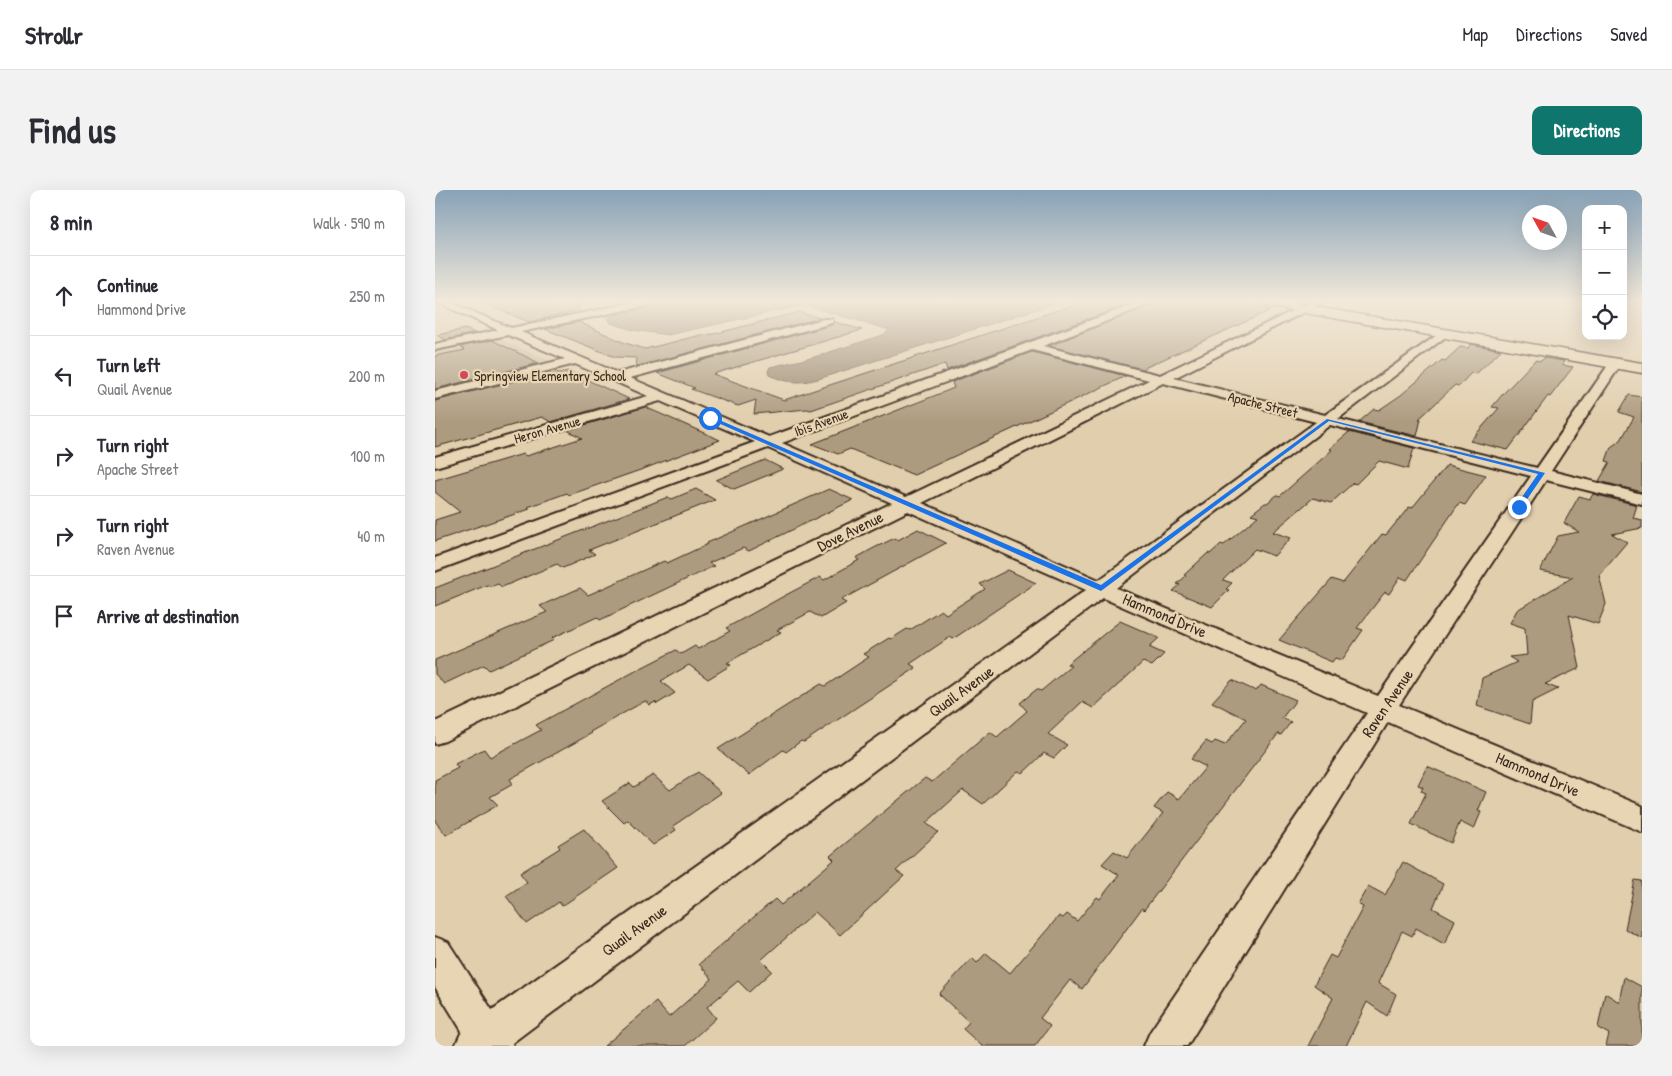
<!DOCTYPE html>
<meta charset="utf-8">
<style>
:root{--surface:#fff;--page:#f2f2f3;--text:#2b2b33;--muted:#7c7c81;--line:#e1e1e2;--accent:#0f766e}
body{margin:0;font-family:"Patrick Hand",sans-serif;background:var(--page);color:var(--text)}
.controls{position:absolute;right:15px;top:15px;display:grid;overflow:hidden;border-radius:10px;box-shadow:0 5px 20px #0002}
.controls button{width:45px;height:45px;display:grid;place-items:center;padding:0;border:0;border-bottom:1px solid var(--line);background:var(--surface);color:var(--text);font:25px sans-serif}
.compass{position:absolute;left:1087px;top:15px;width:45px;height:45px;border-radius:50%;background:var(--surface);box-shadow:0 5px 20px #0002;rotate:310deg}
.stop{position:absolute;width:15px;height:15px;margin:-11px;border:4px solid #1a73e8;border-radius:50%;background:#fff}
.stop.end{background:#1a73e8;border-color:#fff;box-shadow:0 1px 5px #0008}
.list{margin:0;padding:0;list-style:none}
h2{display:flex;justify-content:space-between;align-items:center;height:65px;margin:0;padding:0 20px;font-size:21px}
h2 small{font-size:16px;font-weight:400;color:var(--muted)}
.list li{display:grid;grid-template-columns:32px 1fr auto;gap:15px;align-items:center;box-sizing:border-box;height:80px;padding:0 20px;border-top:1px solid var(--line)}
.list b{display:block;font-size:19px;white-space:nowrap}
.list p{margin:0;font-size:16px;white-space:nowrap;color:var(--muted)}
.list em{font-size:16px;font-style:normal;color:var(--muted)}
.icon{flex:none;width:28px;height:28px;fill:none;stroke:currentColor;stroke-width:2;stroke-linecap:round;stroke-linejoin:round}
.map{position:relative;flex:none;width:1207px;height:856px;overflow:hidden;border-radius:10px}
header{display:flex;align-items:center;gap:30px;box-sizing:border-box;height:70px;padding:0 25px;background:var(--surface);border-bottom:1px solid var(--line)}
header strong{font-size:24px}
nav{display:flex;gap:28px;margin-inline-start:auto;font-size:18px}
.intro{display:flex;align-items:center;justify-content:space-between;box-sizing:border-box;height:120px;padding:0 30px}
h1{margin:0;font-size:35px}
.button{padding:12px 22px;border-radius:10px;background:var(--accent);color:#fff;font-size:18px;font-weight:700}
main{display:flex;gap:30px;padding:0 30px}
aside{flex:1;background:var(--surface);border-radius:10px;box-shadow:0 5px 20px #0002}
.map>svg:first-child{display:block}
.built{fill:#d1bfa0}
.water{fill:#99876e;stroke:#73624e}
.building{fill:#ad9b80;stroke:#3b2a1e}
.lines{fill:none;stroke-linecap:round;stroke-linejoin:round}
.minor-casing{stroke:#3b2a1e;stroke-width:4}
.tertiary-casing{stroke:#3b2a1e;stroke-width:3}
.minor{fill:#e8d5b3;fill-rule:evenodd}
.tertiary{fill:#e8d5b3;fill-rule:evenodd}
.route{fill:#1a73e8}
.poi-dot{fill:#d1495b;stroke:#e8d5b3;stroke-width:2}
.labels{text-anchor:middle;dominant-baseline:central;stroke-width:4.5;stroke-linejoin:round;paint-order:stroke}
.far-poi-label{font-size:14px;fill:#3b2a1e;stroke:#e8d5b3;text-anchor:start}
.far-street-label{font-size:14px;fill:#3b2a1e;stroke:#e8d5b3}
.street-label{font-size:16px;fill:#3b2a1e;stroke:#e8d5b3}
</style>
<header>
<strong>Strollr</strong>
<nav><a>Map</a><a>Directions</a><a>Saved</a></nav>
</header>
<div class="intro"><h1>Find us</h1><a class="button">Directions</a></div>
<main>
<aside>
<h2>8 min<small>Walk · 590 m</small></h2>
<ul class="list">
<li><svg class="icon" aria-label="ahead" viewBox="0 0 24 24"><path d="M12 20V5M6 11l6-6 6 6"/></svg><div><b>Continue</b><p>Hammond Drive</p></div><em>250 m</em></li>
<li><svg class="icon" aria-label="left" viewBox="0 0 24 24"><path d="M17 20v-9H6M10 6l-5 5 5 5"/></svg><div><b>Turn left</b><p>Quail Avenue</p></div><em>200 m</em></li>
<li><svg class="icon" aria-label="right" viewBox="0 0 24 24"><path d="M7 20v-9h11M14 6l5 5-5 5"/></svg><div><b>Turn right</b><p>Apache Street</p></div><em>100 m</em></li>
<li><svg class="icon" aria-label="right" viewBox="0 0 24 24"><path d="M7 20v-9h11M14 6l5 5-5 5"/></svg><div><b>Turn right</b><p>Raven Avenue</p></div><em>40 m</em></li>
<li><svg class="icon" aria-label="arrive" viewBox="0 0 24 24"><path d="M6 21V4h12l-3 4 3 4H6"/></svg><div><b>Arrive at destination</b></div></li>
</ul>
</aside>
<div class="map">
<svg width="1207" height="856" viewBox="0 0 1207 856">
<rect width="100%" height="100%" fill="#e1cead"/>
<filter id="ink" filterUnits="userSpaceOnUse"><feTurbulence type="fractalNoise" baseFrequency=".02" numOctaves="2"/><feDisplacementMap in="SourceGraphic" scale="10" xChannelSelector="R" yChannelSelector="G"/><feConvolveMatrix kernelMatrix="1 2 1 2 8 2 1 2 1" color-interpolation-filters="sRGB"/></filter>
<g filter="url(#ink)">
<path class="built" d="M62 148 116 171 0 199V161Z"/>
<path class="water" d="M237 112H624L383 189C364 194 352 193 334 185L333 181 335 177 376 168 448 145 455 140 369 115 233 145 198 140 176 133 173 128 183 124Z"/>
<path class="building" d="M46 112H144V120L94 132Z
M648 112H700L512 180 510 174 376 220 372 219 319 224 321 210 303 216 256 199 260 198 222 183 397 135 400 132 427 140 278 184 349 210Z
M723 112H802L836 120 707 179 614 156Z
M364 122 385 128 204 176 201 175 202 168 180 167 110 139 144 132 190 153 210 159 266 145 279 144Z
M30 139 40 143 11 150 2 145Z
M57 150 104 173 0 199V166L30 160 25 157Z
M1036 154 1066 160 1041 184 1036 183 1024 196 1020 195 984 229H986L982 246 924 232 939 219 944 220 966 205 1007 170 1010 171 1025 157 1033 158Z
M597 162 691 186 479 285 415 259 403 264 377 254 519 198 517 192Z
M1109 168 1129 171 1127 175 1138 177 1115 207 1113 206 1073 260 1035 251 1064 218 1057 217 1067 205 1100 170 1106 171Z
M119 181 124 183 133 181 194 209 116 232 107 227 0 257V211Z
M1194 205 1207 207V302L1164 291 1175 272 1171 271 1176 257 1186 250 1199 227 1184 222Z
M210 217 285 250 211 278 134 305 132 303 93 317 95 319 0 351V330L25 322 0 302V290L88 264 91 266 147 248 132 240Z
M914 242 979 258 973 279 944 271 921 294 918 293 896 313 878 308 838 342 856 348 839 366 820 359 788 390 797 393 791 399 794 400 777 417 738 401 745 395 742 394 751 386 749 385 773 363 775 364 786 354 789 355 823 326 816 324 830 313H832L842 305 845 306 897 260 894 259Z
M330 270 348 279 299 299 281 290Z
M1012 275 1051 285 1030 315 1024 313 972 390 965 387 954 404 950 402 922 438 928 440 907 470 900 468 897 472 844 450 897 389 908 393 947 344 951 345 974 317 977 318Z
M261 299 280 310 154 360 160 364 128 378 122 374 67 397 63 394 57 396 52 395 0 416V398L233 307 237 309Z
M394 299 418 310 314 361 308 358 274 373 279 376 165 430 162 427 117 448 119 450 54 480 49 475 9 494 0 484V470L112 422 105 416 145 398 153 405 229 371 232 373 273 354 272 353Z
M1158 304 1202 315 1198 328 1207 330V338L1177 344 1192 352 1164 385 1171 414 1163 434 1134 425 1145 478 1110 494 1123 499 1097 512 1095 534 1042 516 1047 488 1082 472 1074 467 1092 465 1090 438 1075 433 1082 420 1138 387 1105 381 1123 346 1144 342 1129 333 1144 306 1155 309Z
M483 339 511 353 406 410 411 413 386 428 375 422 342 440 346 442 292 473 296 475 273 489 254 475 226 491 240 503 222 514 220 512 215 515 210 511 155 542 157 543 75 589 78 594 55 607 63 615 11 645 0 631V590L23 578 20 574 49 559 55 567 106 540 101 535 208 477 241 460 246 464 260 456 263 459 295 441 291 438 349 406 385 387 389 390 424 370 421 368 439 358 460 348 463 350Z
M573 380 601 393 518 449 515 447 475 474 481 478 369 552 366 551 351 562 348 560 314 585 283 559 386 494 390 496 434 467 428 464 454 448 456 449 472 439 475 440 506 420 511 424 550 399 545 394Z
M685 431 724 448 714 457 729 464 717 476 708 472 658 518 647 512 613 544 632 555 619 568 609 563 588 583 583 581 548 614 528 600 491 633 503 642 461 681 469 686 405 745 380 722 326 770 337 781 314 802 303 791 272 817 281 828 250 856H169L221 812 234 827 277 789 264 774 340 709 346 715 399 670 395 666 490 588 497 592 555 542 562 547 592 521 585 513 602 499 606 501 636 476 632 474Z
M797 490 821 501 826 495 861 510 847 528 856 532 846 545 843 544 709 720 707 718 647 799 635 790 605 828 615 836 600 856H547L528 839 534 832 504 804 537 768 542 773 551 763 575 783 624 726 628 728 632 724 642 731 662 707 665 709 684 685 667 674 679 661 692 668 728 623 719 618 732 602 744 609 771 577 756 569 771 551 777 554 780 551 790 555 811 529 777 512Z
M992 576 1051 602 1043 621 1046 622 1039 639 1025 632 1016 653 976 634 991 603 986 601 988 597 983 595Z
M263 582 286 603 238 636 241 640 218 655 193 630 189 633 167 611 195 593 199 597 218 585 235 600Z
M149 639 183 678 127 716 124 712 92 734 71 706 92 692 85 683 125 658 123 655Z
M968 672 1008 694 998 718 1020 730 1012 749 1009 754 981 738 977 746 967 741 943 793 961 804 952 826 932 812 911 856H873L898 808 879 795 895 765 901 768 928 717 923 714 933 696 950 705Z
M1200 690 1207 691V748L1190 739Z
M1189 787 1207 797V856H1171L1174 844 1163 838 1170 803 1184 812Z"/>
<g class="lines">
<defs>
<path id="minor" d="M1 112H15L76 138 200 112H220L215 115 86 142 183 183 389 129H397L398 131 397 133 195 188 334 247 706 112H721L608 156 725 185 876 112H889L739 188 890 225 1009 140 1013 141 1015 143 1013 145 903 229 1102 278 1176 171H1184L1186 174 1116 281 1207 304V314L1111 290 964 515 1207 616V642L953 532 752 856H709L715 842 932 523 668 408 77 853 78 856H20L27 841 0 797V747L13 752 57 820 651 400 473 321 10 551 0 554V532L457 313 333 258 0 381V368L320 252 225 211 0 277V267L213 206 140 174 0 209V201L130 169 73 145 0 160V154L63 140ZM597 160 714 190 471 307 347 253ZM728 193 881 232 664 390 487 313ZM895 235 1096 286 943 506 681 398Z"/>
<path id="tertiary" d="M825 112H852L1207 173V183L831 116Z"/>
</defs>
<use href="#minor" class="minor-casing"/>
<use href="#tertiary" class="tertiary-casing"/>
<use href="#minor" class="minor"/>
<use href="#tertiary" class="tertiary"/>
</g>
</g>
<linearGradient id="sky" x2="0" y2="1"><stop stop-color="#88a2b7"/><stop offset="0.48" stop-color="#f2e9da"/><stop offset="1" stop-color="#f2e9da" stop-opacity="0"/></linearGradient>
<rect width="1207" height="232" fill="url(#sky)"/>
<path class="route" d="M275 226 666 395 892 229 1110 283 1086 318 1084 319 1080 317 1103 284 894 231 666 401 274 229Z"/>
<circle class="poi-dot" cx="29" cy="185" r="5"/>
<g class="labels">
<g class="far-poi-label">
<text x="39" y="185">Springview Elementary School</text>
</g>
<g class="far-street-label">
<text transform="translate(828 214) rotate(14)">Apache Street</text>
<text transform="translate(386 232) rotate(-20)">Ibis Avenue</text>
<text transform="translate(112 239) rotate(-16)">Heron Avenue</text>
</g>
<g class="street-label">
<text transform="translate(415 341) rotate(-26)">Dove Avenue</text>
<text transform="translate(730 425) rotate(23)">Hammond Drive</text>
<text transform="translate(526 501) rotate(-36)">Quail Avenue</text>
<text transform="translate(952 513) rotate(-56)">Raven Avenue</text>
<text transform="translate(1103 584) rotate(23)">Hammond Drive</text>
<text transform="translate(199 740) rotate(-36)">Quail Avenue</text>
</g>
</g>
</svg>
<div class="controls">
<button>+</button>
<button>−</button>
<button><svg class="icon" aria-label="locate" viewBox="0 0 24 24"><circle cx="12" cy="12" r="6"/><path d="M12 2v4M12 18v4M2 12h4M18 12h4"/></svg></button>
</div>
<svg class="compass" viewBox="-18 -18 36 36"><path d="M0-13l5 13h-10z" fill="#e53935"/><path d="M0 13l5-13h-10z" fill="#7c7c81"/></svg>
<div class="stop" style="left:275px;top:228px"></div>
<div class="stop end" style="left:1084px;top:317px"></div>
</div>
</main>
